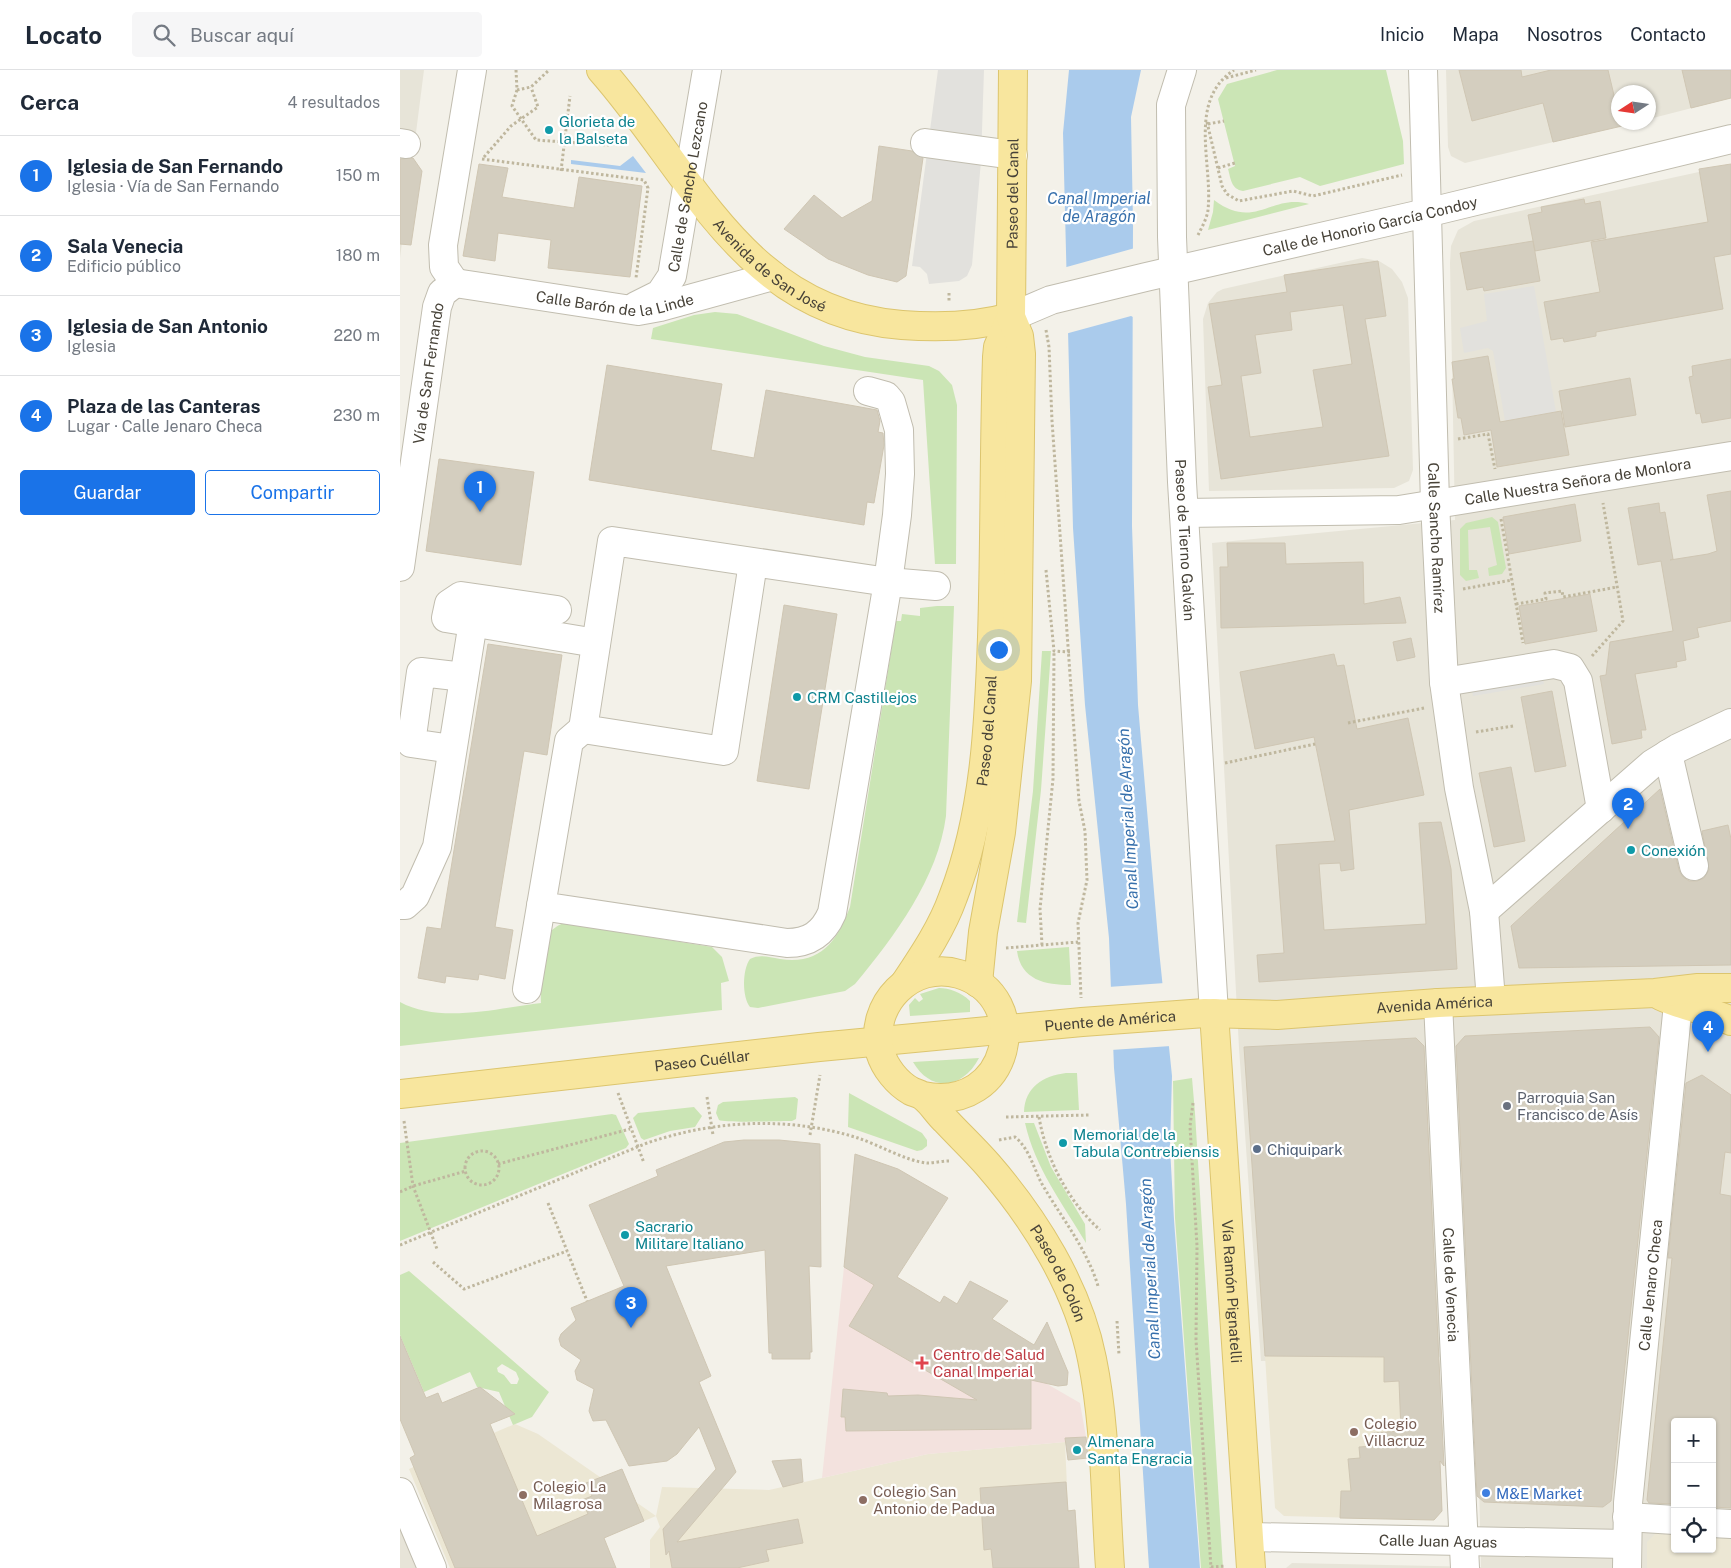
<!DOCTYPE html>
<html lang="es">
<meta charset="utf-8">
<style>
:root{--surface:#fff;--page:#f6f6f7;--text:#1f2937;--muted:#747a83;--line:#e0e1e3;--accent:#1a73e8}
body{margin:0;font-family:"Public Sans",sans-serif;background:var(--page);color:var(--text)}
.controls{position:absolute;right:15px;bottom:15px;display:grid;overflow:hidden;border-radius:5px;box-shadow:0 1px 4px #0004}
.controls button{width:45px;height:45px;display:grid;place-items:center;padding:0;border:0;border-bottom:1px solid var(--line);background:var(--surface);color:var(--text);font:25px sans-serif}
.compass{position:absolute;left:1211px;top:15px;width:45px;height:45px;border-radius:50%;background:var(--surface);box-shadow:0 1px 4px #0004;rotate:258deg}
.you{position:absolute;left:598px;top:579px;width:18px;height:18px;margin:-12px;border:4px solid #fff;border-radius:50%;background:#1a73e8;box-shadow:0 0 0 8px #1a73e833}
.badge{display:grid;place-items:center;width:32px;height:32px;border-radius:50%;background:var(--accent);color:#fff;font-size:16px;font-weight:700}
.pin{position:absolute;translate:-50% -41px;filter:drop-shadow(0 1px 2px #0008)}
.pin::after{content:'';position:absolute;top:26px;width:18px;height:15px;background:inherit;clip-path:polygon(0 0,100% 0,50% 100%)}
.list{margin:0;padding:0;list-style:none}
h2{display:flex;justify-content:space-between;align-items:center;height:65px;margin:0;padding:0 20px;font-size:21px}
h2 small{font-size:16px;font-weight:400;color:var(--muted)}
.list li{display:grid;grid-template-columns:32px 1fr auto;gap:15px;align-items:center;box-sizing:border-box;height:80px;padding:0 20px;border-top:1px solid var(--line)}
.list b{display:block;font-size:19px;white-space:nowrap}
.list p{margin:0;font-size:16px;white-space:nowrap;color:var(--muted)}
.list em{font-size:16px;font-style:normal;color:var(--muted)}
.actions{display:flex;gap:10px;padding:15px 20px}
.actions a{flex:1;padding:11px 0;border:1px solid var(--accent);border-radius:5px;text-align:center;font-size:18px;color:var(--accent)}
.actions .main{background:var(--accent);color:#fff}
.icon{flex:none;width:28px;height:28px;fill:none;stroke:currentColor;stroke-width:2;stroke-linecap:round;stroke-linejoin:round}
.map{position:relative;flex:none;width:1331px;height:1498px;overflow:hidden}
header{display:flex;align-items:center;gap:30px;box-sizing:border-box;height:70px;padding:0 25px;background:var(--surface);border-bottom:1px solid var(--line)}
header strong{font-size:24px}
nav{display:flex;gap:28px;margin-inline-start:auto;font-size:18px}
.search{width:350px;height:45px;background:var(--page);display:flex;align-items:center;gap:12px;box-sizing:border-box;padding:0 18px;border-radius:5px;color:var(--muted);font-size:19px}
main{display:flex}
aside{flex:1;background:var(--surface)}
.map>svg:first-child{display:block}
.residential{fill:#e7e4d8;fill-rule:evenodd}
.education{fill:#ece7d4}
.medical{fill:#f3e2de}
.green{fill:#cbe5b5;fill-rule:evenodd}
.parking{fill:#e2e1dd}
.water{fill:#aacbec}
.pier{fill:#f3f1e9}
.building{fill:#d4cebf;stroke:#cfc6b3;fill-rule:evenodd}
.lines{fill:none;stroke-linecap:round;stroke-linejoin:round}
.minor-casing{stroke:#c1bdaf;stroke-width:30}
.major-casing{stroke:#dcc56e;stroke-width:30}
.path{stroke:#bfb79e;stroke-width:3;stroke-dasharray:2.5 2.5;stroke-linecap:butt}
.minor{stroke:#fff;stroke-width:28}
.major{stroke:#f8e69e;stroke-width:28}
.culture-dot{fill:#0f9aa8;stroke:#fff;stroke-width:2}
.worship-dot{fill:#6b7280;stroke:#fff;stroke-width:2}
.service-dot{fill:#5c6f8a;stroke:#fff;stroke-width:2}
.health-dot{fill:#e0444e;stroke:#fff;stroke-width:2}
.education-dot{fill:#8d6e63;stroke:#fff;stroke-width:2}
.shop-dot{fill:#3f7fe0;stroke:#fff;stroke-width:2}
.labels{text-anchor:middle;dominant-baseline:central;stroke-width:4.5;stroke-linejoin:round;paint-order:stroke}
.culture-label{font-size:15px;fill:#0d838f;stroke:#fff;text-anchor:start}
.street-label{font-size:15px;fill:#474238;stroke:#fff}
.worship-label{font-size:15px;fill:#5b616d;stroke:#fff;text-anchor:start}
.service-label{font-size:15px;fill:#4e5e75;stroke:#fff;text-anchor:start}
.health-label{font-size:15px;fill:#be3a42;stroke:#fff;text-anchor:start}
.education-label{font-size:15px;fill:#785e54;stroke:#fff;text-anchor:start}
.shop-label{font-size:15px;fill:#366cbe;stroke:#fff;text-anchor:start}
.water-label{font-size:16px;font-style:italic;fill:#3770ac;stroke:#fff}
</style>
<header>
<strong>Locato</strong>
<div class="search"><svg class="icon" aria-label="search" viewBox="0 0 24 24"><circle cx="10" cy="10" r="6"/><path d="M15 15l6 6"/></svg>Buscar aquí</div>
<nav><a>Inicio</a><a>Mapa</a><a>Nosotros</a><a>Contacto</a></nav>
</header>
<main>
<aside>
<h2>Cerca<small>4 resultados</small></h2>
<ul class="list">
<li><span class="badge">1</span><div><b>Iglesia de San Fernando</b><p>Iglesia · Vía de San Fernando</p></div><em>150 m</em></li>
<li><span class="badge">2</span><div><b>Sala Venecia</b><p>Edificio público</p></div><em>180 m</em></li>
<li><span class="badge">3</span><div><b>Iglesia de San Antonio</b><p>Iglesia</p></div><em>220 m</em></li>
<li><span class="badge">4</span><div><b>Plaza de las Canteras</b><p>Lugar · Calle Jenaro Checa</p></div><em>230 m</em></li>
</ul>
<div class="actions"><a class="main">Guardar</a><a>Compartir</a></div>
</aside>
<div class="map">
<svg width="1331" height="1498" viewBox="0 0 1331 1498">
<rect width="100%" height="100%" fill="#f3f1e9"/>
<path class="residential" d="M0 0H24L0 188Z
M1046 0H1331V28L1249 49 1248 22H1218V52L1234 53 1065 93 1051 86 1048 77Z
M1331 95V1498H886L892 1493 1081 1497 1076 1286 861 1291 839 978 812 473 1055 450 1050 193 1051 176 1058 160 1074 151ZM1275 1352H1312V1479H1275Z
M962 188 979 191 992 199 1002 212 1008 228 1013 400 1009 411 994 418 809 421 803 249 808 233 817 222 823 219Z
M0 1458 5 1470 16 1498H0Z"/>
<path class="education" d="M865 1286 1035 1287 1042 1441 1034 1450 884 1446 875 1438Z
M115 1354 138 1364 256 1446 262 1417 369 1420 528 1384 665 1372 668 1440H675L679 1498H250V1470L260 1457 256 1446 132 1498H50L9 1399Z
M1255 1464 1275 1465V1479H1312V1467L1331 1468V1498H1247V1472Z"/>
<path class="medical" d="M444 1197 680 1333 686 1367 665 1368V1372L528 1384 422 1408Z"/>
<path class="green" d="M877 0H986L1003 71 1004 94 920 116 900 107 843 121C831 119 831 109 828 99L835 96 818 29 827 14Z
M814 130C855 161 871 123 909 134L808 160 813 142Z
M315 242 337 244 424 276 465 287 529 296 539 301 552 315 557 335 556 494H535L523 310 251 269 253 258 294 245Z
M1092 447 1098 452 1106 498 1102 504 1089 506 1088 498 1097 495 1090 457 1068 460 1069 500H1077L1079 508 1066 511 1060 505V459L1066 453Z
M537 536H554L546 746C538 808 495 866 455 914L445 921 358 938 350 937C342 927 342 900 350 889 360 884 368 887 380 889 421 895 437 871 450 837L496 551H501L502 544 520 546V538Z
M642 581H651L641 720 626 853 617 852 633 721Z
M163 853 312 877 322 887 329 911 321 913 322 940 0 976V932C40 954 97 938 141 933 140 919 142 876 148 865 152 859 157 856 163 853Z
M669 877 671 915C645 915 621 910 617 881Z
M539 918C549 918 561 922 570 931V942L510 946 509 935 515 928 519 932 523 929 520 924Z
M579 988C563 1019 531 1023 513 992Z
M666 1003H677L679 1040 624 1042C625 1017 643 1006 666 1003Z
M792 1008 795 1043 823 1498H801L775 1148 773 1011Z
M449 1023 522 1063 527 1070V1076L522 1080 517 1081 448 1057Z
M395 1027 398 1029 396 1049 392 1051C380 1051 324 1053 319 1050L316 1043 318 1035 323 1032Z
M294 1037 302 1046 295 1057 270 1061 244 1070 241 1068 233 1048 238 1043Z
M212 1044 216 1045 229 1074 226 1078 0 1171V1073Z
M625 1053H634L651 1097 685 1154 686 1173C663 1134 635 1098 625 1053Z
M9 1201 149 1322 132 1347 113 1355 99 1322 77 1317 70 1302 24 1322 0 1265V1205ZM102 1294 116 1302 119 1309 117 1314H111L104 1305 98 1302 97 1298Z"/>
<path class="parking" d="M538 0H584L581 91 572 195 567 206 559 211 529 214 527 204 520 197 512 196Z
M1134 216 1156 342 1105 351 1093 281 1088 278 1064 283 1060 258 1087 251 1084 224Z
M1143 609 1144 614 1073 626 1072 621Z"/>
<path class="water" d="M669 0H741L731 47 733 153 732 456 738 635 759 880 772 1006 770 1078 774 1150 800 1498H749L726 1134 714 998 709 868 685 635 673 458 663 63Z
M233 86 246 103 171 94V90L220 96Z"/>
<path class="pier" d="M735 178V248L731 246 665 264 663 198Z
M765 913 771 976 711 980 708 917Z"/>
<path class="building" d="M1059 0H1121L1122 7 1151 0H1208L1218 42V52H1221L1222 56 1153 72 1143 33 1072 51Z
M1282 0H1331V28L1291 38Z
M479 76 512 81 523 88 506 206 497 212 468 205 428 189 384 159 414 125 442 148 472 131Z
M13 88 22 101 11 175 0 174V89Z
M79 94 108 98 102 127 174 138 179 107 242 116 230 207 148 198 151 170 98 163 95 191 63 186Z
M1331 94V184L1314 187 1323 239 1196 262V266L1164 272 1163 268 1151 270 1144 232 1200 222 1191 172 1308 152 1299 99Z
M1184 129 1185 134 1200 131 1206 168 1135 181 1128 145 1142 142 1141 137Z
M1133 171 1140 211 1084 221 1083 217 1067 220 1060 183Z
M978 191 986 246 965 249 989 386 821 409 808 317 822 315 809 234 887 222 884 205ZM943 235 952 294 913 300 923 357 850 367 841 306 861 303 855 265 892 260 890 242Z
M1088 286 1100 352 1161 341 1169 385 1097 397 1091 360 1064 365 1061 348H1058L1052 309H1054L1052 292Z
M1331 289V348L1302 353 1300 343 1296 344 1289 307 1293 306 1292 296Z
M207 295 322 314 311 380 354 388 366 320 477 340 480 351 478 362 483 363 484 375 474 433 467 432 464 455 189 410Z
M1230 308 1236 345 1165 357 1159 321Z
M39 389 134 402 121 495 26 481Z
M1331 421V551L1297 558 1299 567 1283 571 1286 590 1276 592 1277 597 1235 604 1246 660H1241L1242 668 1212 674 1200 606 1206 605 1210 572 1273 561 1261 491 1238 495 1228 438 1259 433 1260 443 1265 442 1273 489 1270 490 1308 484 1317 481 1307 425Z
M1175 434 1181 471 1109 484 1103 447Z
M827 473H885L886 494 963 492 964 534 1000 527 1006 553 821 558 820 497H828Z
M1190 524 1197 561 1125 574 1119 536Z
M384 535 437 544 409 719 357 711Z
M1011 568 1015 587 997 591 993 572Z
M88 574 162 585 147 685 124 681 95 857 113 860 105 909 79 904 78 910 46 906 45 913 18 908 27 857 41 859Z
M934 584 937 596 944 595 957 659 1008 648 1024 725 949 740 954 799 941 801 940 793 919 794 924 860 1026 854 1019 753 1041 752 1051 799 1057 899 859 912 857 885 884 883 876 775 935 771 914 667 855 679 840 602Z
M1152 621 1166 696 1135 702 1121 627Z
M1111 697 1125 771 1094 777 1079 703Z
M1260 719 1279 800 1282 806 1289 811H1297L1304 808 1309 800 1302 761 1328 755 1331 769V895L1119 898 1111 856Z
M1250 957 1259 967 1211 1431 1203 1437 1084 1432 1077 1426 1056 976 1065 966Z
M1016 968 1024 976 1044 1396 1040 1391 1042 1441 1034 1450 940 1448 941 1421H951L948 1389 960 1388 959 1377 973 1376 972 1363 1001 1361 999 1311 984 1312V1287L865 1286 844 977Z
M1302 1005 1331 1025V1083L1325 1082 1320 1124 1331 1126V1438L1312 1437V1352H1275V1434L1249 1433 1247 1430 1272 1188H1268L1286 1013Z
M344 1070H379L420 1074 421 1197 409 1196 412 1282H410V1289H372V1283H369L365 1180 266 1196 311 1306 299 1312 336 1402 277 1472 398 1449 403 1473 366 1480 369 1491 337 1498H272L269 1481 266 1485 263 1459 316 1399 299 1357 277 1384 267 1391 229 1396 206 1350 193 1351 189 1341 194 1319 177 1310 175 1301 181 1290 161 1276 159 1269 161 1264 176 1250 171 1238 224 1216 189 1135 258 1106 256 1100 324 1072Z
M455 1084 498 1099 548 1128 497 1207 540 1233 544 1226 557 1234 570 1211 608 1231 592 1249 634 1275 647 1252 668 1302 667 1315 658 1316 631 1310V1359L446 1361 445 1347H441L443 1319 487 1323 488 1326 518 1325 577 1330 449 1256 474 1215 444 1197Z
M0 1266 26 1328 38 1323 42 1333 80 1317 115 1344 90 1354 137 1466 188 1444 182 1430 192 1426 186 1413 222 1399 244 1451 204 1468 216 1498H55L10 1388 15 1385 0 1349Z
M686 1367 688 1388 668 1390 665 1368Z
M401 1389 403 1412 383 1417 372 1391Z
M666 1412 668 1441 675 1440 679 1498H593L591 1479 584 1480 580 1418Z"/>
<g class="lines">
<defs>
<g id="minor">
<path id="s1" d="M782 0 771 35 772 167 782 412 814 943"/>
<path id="s2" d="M1023 0 1035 433 1044 612 1059 718 1084 841 1091 930"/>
<path d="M0 73 6 74"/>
<path d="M525 73 613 85"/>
<path id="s3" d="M55 213 238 241 260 237 373 206"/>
<path d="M55 213 44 197 43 175 72 0"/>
<path id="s4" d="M236 236 260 224 272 206 307 0"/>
<path id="s5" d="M611 247 651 230 746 207 1026 143 1331 69"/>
<path id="s6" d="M784 443 999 440 1331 386"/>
<path d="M353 493 324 681 183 659 212 471 488 512 536 516"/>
<path id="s7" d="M0 497 37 237 42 223 55 213"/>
<path d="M157 540 61 526 49 534 46 548 196 573"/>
<path d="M1044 612 1154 594 1170 598 1178 611 1201 739"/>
<path d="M183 659 169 671 141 836 387 873C409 873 423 864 432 843L488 512 497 445 500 404 499 360 491 332 486 326 468 321"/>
<path d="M52 679 11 673 21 602 64 607"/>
<path d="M1268 684 1294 796"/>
<path d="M0 835H5L15 826 37 777 73 552"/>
<path d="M1084 841 1252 694 1278 678 1331 653"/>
<path d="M127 919 141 836"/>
<path id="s8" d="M1038 933 1065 1498"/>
<path d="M0 1422 32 1498"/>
<path d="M1227 1447 1275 1450"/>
<path d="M1312 1453 1331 1454"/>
<path id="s9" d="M850 1467 1226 1474"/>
<path id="s10" d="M1227 1498 1228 1433 1278 934"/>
</g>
<g id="major">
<path id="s11" d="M201 0C293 104 344 243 502 255 540 258 575 257 611 247"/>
<path id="s12" d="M505 913C523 886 542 858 553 827 585 745 589 654 592 567 595 474 594 380 597 287L598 277 611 247"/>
<path id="s13" d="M578 913 583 862 601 762 617 611 621 284 619 266 611 247 613 0"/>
<path d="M1261 926C1284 937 1309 940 1331 951"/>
<path id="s14" d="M814 943 851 1498"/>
<path id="s15" d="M0 1024 419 977 682 952 805 943 877 945 1038 933 1255 923 1298 918H1331"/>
<path id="s16" d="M523 1026C610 1044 636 927 559 904 512 890 468 935 480 982 485 998 497 1013 511 1021 515 1023 521 1024 524 1027 532 1033 538 1044 546 1051 560 1066 574 1079 588 1095 635 1149 678 1218 692 1289 706 1357 705 1429 710 1498"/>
</g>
</defs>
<use href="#minor" class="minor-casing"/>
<use href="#major" class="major-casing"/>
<path class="path" d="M116 0 117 20 112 36 136 70 208 75 223 68
M826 8 856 0
M117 20 131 17 149 0
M807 52 822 116 827 124 839 131 893 121 913 126 1002 105
M808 54 824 51
M84 87 111 56 138 37 131 17
M82 89 244 110 248 118 236 208
M818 98 835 93
M161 101 170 26
M798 165C802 157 807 148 808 140 813 93 787 31 834 0
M549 223V232
M646 260 649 277 652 351 679 731 685 761 687 810 678 853 681 928
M1058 369 1088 364 1095 399
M1101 449 1123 573
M646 500 654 581 670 582
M1063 519 1112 510
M1116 534 1146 529 1145 523 1162 521 1163 527 1217 517
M1192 586 1223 551 1203 433
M948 653 1024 638
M1076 662 1113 656
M825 693 915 674
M642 875 640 839 653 709 654 581
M606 878 678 872
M218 1023 244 1093
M307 1027 313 1065
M793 1033 790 1056 797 1176 796 1270 811 1498
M606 1047 689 1045
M639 1047C646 1089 668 1131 700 1160
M4 1051 13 1116 37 1179
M410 1065 420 1005
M599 1070 615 1067C629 1078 634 1099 642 1114 661 1147 687 1179 698 1216
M65 1098a17 17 0 1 1 34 0a17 17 0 1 1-34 0Z
M98 1094 230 1059
M0 1122 13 1116 66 1101
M148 1133 187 1231
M0 1175 247 1073C315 1050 389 1046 458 1068 479 1075 506 1091 527 1093 534 1093 542 1091 549 1091
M33 1192 64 1219 167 1181
M717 1251 719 1285
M811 1497 826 1496"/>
<use href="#minor" class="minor"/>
<use href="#major" class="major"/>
</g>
<g class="culture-dot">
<circle cx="149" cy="60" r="5"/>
<circle cx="397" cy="627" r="5"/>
<circle cx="1231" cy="780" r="5"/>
<circle cx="663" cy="1073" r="5"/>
<circle cx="225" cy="1165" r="5"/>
<circle cx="677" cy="1380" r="5"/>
</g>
<circle class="worship-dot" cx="1107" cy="1036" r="5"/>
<circle class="service-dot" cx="857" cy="1079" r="5"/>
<path class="health-dot" d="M519.5 1285.5h5v5h5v5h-5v5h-5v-5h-5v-5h5z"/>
<g class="education-dot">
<circle cx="954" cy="1362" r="5"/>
<circle cx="123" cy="1425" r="5"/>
<circle cx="463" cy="1430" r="5"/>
</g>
<circle class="shop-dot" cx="1086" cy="1423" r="5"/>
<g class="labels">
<g class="culture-label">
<text x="159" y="51">Glorieta de<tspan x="159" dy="17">la Balseta</tspan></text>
<text x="407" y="627">CRM Castillejos</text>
<text x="1241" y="780">Conexión</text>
<text x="673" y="1064">Memorial de la<tspan x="673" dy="17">Tabula Contrebiensis</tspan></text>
<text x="235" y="1156">Sacrario<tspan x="235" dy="17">Militare Italiano</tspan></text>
<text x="687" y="1371">Almenara<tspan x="687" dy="17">Santa Engracia</tspan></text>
</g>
<g class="street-label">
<text stroke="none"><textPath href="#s4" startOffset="139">Calle de Sancho Lezcano</textPath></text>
<text stroke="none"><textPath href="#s13" startOffset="794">Paseo del Canal</textPath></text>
<text stroke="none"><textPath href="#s5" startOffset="371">Calle de Honorio García Condoy</textPath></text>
<text stroke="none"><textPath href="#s11" startOffset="260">Avenida de San José</textPath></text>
<text stroke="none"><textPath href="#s3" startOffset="162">Calle Barón de la Linde</textPath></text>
<text stroke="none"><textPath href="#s7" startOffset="196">Vía de San Fernando</textPath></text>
<text stroke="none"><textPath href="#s6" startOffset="396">Calle Nuestra Señora de Monlora</textPath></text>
<text stroke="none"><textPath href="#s2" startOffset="468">Calle Sancho Ramírez</textPath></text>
<text stroke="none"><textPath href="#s1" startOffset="472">Paseo de Tierno Galván</textPath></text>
<text stroke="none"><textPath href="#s12" startOffset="269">Paseo del Canal</textPath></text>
<text stroke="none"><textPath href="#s15" startOffset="1039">Avenida América</textPath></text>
<text stroke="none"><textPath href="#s15" startOffset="714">Puente de América</textPath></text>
<text stroke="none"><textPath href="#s15" startOffset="304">Paseo Cuéllar</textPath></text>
<text stroke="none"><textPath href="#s16" startOffset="622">Paseo de Colón</textPath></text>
<text stroke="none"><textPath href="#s8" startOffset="282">Calle de Venecia</textPath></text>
<text stroke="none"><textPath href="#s10" startOffset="284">Calle Jenaro Checa</textPath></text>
<text stroke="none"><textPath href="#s14" startOffset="279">Vía Ramón Pignatelli</textPath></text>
<text stroke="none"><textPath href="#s9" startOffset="188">Calle Juan Aguas</textPath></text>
</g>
<g class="worship-label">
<text x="1117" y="1027">Parroquia San<tspan x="1117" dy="17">Francisco de Asís</tspan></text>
</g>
<g class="service-label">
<text x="867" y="1079">Chiquipark</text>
</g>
<g class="health-label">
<text x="533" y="1284">Centro de Salud<tspan x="533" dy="17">Canal Imperial</tspan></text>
</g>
<g class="education-label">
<text x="964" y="1353">Colegio<tspan x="964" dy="17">Villacruz</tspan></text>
<text x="133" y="1416">Colegio La<tspan x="133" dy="17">Milagrosa</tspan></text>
<text x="473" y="1421">Colegio San<tspan x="473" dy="17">Antonio de Padua</tspan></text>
</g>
<g class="shop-label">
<text x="1096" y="1423">M&amp;E Market</text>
</g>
<g class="water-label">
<text x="699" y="128">Canal Imperial<tspan x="699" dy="18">de Aragón</tspan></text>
<text transform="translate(728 749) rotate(-93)">Canal Imperial de Aragón</text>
<text transform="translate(750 1199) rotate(-93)">Canal Imperial de Aragón</text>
</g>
</g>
</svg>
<div class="controls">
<button>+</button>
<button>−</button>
<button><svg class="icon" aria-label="locate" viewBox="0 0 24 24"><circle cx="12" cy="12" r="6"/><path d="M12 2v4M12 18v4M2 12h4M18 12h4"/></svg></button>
</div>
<svg class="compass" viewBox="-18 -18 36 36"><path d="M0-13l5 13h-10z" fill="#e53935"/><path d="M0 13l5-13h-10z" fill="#747a83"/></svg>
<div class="you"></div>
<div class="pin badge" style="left:80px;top:442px">1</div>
<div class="pin badge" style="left:1228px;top:759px">2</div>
<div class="pin badge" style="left:231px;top:1258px">3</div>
<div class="pin badge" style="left:1308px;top:982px">4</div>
</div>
</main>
